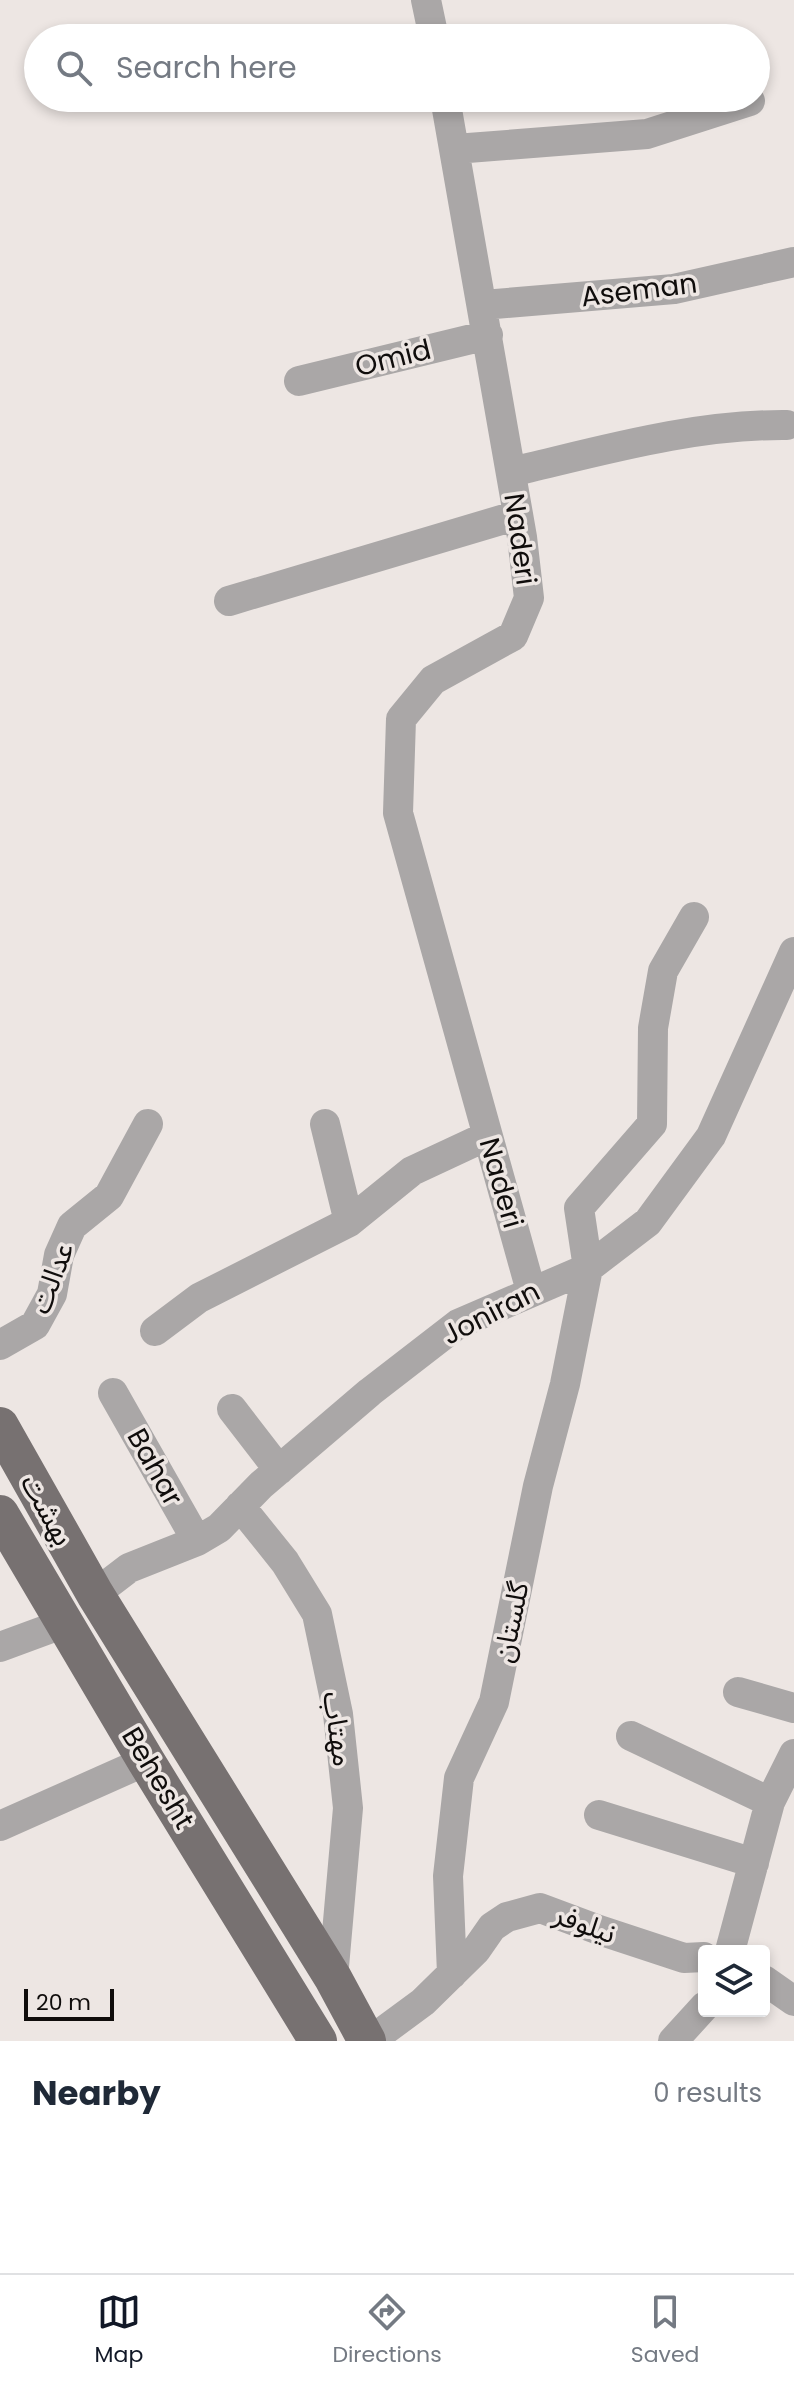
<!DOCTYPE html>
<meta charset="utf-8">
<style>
:root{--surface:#fff;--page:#f2f2f3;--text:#1f2937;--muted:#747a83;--line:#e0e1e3;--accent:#111827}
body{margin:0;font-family:Poppins,"Noto Sans Arabic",sans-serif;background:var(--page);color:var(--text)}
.controls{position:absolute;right:24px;bottom:24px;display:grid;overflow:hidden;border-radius:8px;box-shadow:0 4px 12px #0003}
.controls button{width:72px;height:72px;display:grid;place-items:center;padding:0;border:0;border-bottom:2px solid var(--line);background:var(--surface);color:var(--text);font:40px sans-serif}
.scale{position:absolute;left:24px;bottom:20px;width:90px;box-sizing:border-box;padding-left:8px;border:4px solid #100d0c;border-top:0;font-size:22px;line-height:28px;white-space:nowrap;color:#100d0c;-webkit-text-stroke:6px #ede6e3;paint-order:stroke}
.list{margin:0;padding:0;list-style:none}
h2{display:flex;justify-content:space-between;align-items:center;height:104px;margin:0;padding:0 32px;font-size:34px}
h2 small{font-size:26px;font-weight:400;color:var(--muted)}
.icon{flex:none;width:44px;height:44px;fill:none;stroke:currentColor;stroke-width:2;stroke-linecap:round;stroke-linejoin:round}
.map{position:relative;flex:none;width:794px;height:2041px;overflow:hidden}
.search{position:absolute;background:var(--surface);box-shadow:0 4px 12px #0003;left:24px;right:24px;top:24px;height:88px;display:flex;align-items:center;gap:20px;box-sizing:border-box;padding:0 28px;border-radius:44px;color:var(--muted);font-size:30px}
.sheet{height:232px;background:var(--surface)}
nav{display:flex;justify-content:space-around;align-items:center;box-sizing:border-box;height:112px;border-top:2px solid var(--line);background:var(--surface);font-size:22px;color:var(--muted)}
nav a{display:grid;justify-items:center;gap:4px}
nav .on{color:var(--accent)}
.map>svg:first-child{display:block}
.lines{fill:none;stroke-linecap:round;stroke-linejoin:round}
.minor{stroke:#aaa7a7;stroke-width:30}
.major{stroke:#777171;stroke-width:38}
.labels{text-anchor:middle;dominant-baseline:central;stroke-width:7;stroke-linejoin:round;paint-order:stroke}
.street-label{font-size:28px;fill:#100d0c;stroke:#ede6e3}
</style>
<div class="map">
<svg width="794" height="2041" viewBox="0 0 794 2041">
<rect width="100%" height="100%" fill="#ede6e3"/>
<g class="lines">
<path class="minor" d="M426 0 434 38
M445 98 522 537 529 598 513 636 433 680 401 719 398 813 531 1291
M455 149 647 134 750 101
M483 305 674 289 794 262
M299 381 488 335
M511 472C601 451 693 424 787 425
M229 601 518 515
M325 1124 349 1222
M155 1331 199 1298 349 1222 412 1171 487 1136
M0 1345 35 1325 52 1294 59 1255 72 1226 109 1196 148 1124
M113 1393 197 1541
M232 1409 279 1470
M240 1506 285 1562 317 1614 338 1714 348 1808 333 1978
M95 1594 129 1568 197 1541 219 1528 261 1485 370 1392 458 1324 588 1268 648 1222 711 1136 794 952
M0 1647 65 1623
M738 1692 794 1708
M631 1736 770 1802
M599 1815 754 1863
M0 1826 146 1761
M730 1951 770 1802 794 1754
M452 1974 448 1876 459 1778 494 1702 538 1486 565 1384 588 1268 579 1208 652 1124 653 1028 663 971 694 917
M764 1980 794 2001
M370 2041 423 2002 476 1950 492 1927 507 1917 540 1908 599 1930 684 1958 704 1957
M673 2041 704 2007"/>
<path class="major" d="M0 1426 95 1594 333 1978 367 2041
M0 1514 146 1761 318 2041"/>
</g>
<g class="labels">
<g class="street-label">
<text transform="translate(639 290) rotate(-7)">Aseman</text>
<text transform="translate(393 358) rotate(-14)">Omid</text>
<text transform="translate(520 539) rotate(82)">Naderi</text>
<text transform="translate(501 1183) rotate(74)">Naderi</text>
<text transform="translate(52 1278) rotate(-69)">عدالت</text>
<text transform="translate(491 1313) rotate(-27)">Joniran</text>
<text transform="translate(155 1467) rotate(61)">Bahar</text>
<text transform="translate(47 1510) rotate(61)">بهشت</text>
<text transform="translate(511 1622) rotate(-78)">گلستان</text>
<text transform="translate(338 1729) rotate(82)">مهتاب</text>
<text transform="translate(158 1778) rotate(59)">Behesht</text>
<text transform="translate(585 1924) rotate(20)">نیلوفر</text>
</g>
</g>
</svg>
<div class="controls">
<button><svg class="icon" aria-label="layers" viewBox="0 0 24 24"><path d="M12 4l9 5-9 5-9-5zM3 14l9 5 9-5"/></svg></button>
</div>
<div class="scale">20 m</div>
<div class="search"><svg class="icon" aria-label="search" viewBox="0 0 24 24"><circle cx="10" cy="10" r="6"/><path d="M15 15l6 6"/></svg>Search here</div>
</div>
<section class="sheet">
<h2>Nearby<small>0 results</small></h2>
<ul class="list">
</ul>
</section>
<nav>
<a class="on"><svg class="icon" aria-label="map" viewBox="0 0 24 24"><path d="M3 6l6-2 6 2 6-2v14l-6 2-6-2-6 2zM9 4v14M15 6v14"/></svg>Map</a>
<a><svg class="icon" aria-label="directions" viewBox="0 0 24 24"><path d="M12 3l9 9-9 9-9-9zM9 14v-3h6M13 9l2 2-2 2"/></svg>Directions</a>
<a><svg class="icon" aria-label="saved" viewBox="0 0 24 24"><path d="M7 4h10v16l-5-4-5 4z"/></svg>Saved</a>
</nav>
